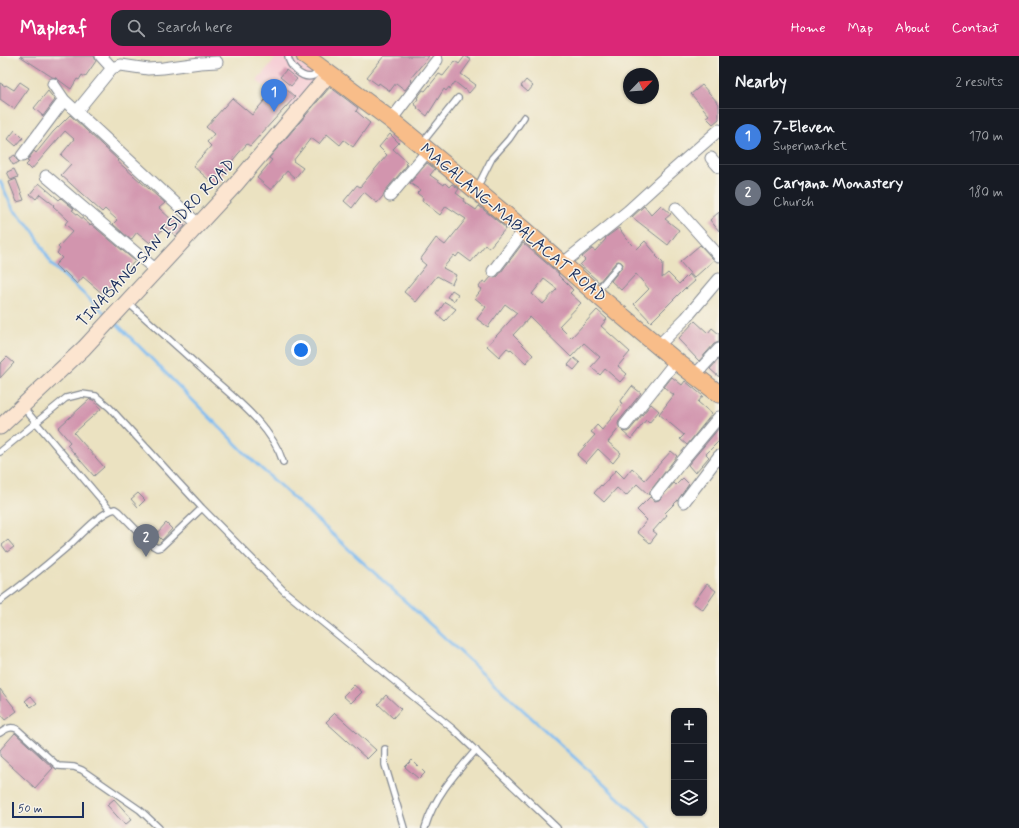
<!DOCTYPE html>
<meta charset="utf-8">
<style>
:root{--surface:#171b24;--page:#242831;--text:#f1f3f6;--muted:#9ea1a6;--line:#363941;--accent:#db2777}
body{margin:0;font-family:Mynerve,sans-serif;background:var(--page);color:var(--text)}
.controls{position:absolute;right:12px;bottom:12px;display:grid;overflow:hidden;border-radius:8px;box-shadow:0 1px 3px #0004}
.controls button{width:36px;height:36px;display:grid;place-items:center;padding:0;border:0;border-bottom:1px solid var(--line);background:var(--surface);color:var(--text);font:20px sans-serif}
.compass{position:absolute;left:623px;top:12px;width:36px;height:36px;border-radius:50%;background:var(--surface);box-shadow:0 1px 3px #0004;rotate:65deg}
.scale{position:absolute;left:12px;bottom:10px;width:72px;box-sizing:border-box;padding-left:4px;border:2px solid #1b2f5e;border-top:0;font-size:11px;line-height:14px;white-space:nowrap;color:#1b2f5e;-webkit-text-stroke:3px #f7f3e8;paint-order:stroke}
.you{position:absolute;left:301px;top:294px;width:14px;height:14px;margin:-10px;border:3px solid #fff;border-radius:50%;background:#1a73e8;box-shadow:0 0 0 6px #1a73e833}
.badge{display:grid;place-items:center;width:26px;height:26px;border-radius:50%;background:var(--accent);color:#fff;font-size:13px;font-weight:700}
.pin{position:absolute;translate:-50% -33px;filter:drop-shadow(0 1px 2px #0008)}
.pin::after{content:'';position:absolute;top:21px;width:14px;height:12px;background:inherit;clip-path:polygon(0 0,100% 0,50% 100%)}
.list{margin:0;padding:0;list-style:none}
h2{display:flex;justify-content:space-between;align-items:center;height:52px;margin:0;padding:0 16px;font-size:17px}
h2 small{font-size:13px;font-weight:400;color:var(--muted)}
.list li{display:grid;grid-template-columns:26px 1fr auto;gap:12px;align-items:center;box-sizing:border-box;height:56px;padding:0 16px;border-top:1px solid var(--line)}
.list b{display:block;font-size:15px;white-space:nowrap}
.list p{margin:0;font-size:13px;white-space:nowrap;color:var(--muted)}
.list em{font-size:13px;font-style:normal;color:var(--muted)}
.icon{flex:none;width:22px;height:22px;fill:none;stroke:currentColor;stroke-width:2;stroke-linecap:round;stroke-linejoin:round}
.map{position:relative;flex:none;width:719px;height:772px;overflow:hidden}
header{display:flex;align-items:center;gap:24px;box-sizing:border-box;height:56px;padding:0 20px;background:var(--accent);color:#fff}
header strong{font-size:19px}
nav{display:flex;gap:22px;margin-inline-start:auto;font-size:14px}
.search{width:280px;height:36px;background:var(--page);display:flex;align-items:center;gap:10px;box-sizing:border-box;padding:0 14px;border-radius:12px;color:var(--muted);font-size:15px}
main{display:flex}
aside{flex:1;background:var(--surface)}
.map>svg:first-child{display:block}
.built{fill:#f6cfd6}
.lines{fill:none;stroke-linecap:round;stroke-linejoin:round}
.stream{stroke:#7dbbf1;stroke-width:3}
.building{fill:#d295ae;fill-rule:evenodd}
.lane-casing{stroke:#838890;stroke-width:8}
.street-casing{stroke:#838890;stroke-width:13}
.secondary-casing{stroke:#838890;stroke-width:17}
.primary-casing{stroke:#838890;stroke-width:19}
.lane{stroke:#fff;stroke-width:5.5}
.street{stroke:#fff;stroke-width:11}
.secondary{stroke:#fce5d0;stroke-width:15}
.primary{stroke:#f8bd89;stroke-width:17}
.labels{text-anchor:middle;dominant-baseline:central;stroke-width:3;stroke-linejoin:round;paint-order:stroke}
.street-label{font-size:16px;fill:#1b2f5e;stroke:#f7f3e8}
</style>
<header>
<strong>Mapleaf</strong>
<div class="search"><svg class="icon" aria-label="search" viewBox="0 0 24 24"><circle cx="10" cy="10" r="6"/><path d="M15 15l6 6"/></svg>Search here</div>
<nav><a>Home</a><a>Map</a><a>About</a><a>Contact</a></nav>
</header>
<main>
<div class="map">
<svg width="719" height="772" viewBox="0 0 719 772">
<rect width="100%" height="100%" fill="#f7f3e8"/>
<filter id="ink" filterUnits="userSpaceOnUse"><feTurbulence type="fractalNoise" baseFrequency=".025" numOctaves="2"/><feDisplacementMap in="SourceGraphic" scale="8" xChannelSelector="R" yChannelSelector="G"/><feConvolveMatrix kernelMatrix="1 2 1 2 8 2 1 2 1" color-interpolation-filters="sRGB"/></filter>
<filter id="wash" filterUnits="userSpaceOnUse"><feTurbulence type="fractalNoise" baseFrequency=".012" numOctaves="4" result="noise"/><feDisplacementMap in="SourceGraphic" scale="16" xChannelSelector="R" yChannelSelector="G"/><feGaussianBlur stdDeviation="0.9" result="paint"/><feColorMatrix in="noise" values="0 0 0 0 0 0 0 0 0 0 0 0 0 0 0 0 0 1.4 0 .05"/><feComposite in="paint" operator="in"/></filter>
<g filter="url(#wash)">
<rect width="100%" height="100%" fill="#ebe2c1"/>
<path class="built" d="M277 0H291L320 23 296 55 257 25Z"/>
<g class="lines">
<path class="stream" d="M0 125 13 153 33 174 52 209 108 260
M116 267 251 403 651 772"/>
</g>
<g id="blocks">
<path class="building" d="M20 0H94L96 5 85 21 82 19 79 24 77 23 71 33 56 22 52 21Z
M384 0H429L410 23 412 25 405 34 396 27 390 35 379 27 378 29 367 21Z
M465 0 471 4 461 18 476 29 469 37 455 26 450 33 449 31 446 35 444 33 427 60 417 52 418 51 414 48 418 43 417 42 423 34 425 35 439 18 443 20 455 5 459 8Z
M286 14 297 23 291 30 280 21Z
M526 24 533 30 528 36 521 30Z
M20 26 29 32 14 53 0 43V27L5 30 6 29 14 34Z
M702 29 719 48V63L713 68 706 61 709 59 691 38Z
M330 31 358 52 356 55 370 67 353 91 344 84 340 89 327 78 319 88 311 82 293 105 303 112 295 122 287 115 271 134 257 122 272 104 269 102Z
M285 32 295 41 250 90 247 88 238 98 228 110 229 111 222 120 224 122 216 130 193 110 211 90 207 86 214 78 206 71 232 42 252 59 271 37 277 42Z
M48 35 55 44 43 60 34 52Z
M70 59 118 104 117 105 165 147 159 152 172 164 174 161 185 170 176 180 165 171 150 187 137 176 131 184 113 168 117 164 105 153 102 156 61 119 71 108 61 99 74 83 65 75 31 114 26 109 29 106 27 105 34 95 36 97 53 76Z
M15 74 23 82 16 90 8 83Z
M390 78 399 87 393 93 407 106 405 108 407 109 385 135 383 140 377 147 364 136 352 152 344 145 357 129 360 131 387 99 379 91Z
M15 99 16 103 19 106 13 109 9 102Z
M427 107 435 113 430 119 444 129 445 127 449 131 452 128 459 133 456 137 464 143 463 145 476 154 479 150 506 172 489 192 485 189 471 206 459 197 456 201 454 199 443 212 456 219 452 228 437 220 416 246 404 236 426 209 420 204 436 182 445 189 466 163 446 150 440 159 422 145 423 143 422 141 417 137 420 134 410 127Z
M14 113 18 121 11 124 7 116Z
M16 123 24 144 17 146 9 126Z
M39 127 59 144 61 142 74 153 72 154 90 169 91 168 135 205 124 217 123 216 103 238 83 221 77 228 64 215 63 217 55 209 62 202 57 197 60 193 58 191 73 175 65 168 68 164 53 150 54 149 40 138 36 143 30 138Z
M661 149 671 158 665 163 679 174 668 189 632 161 644 150 651 159Z
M719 156V175L710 164Z
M619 172 626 182 637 193 645 185 657 199 656 200 663 207 662 222 668 217 679 228 689 218 695 225 686 233 685 232 651 266 634 248 649 233 636 218 621 234 611 225 622 211 623 208 621 206 618 205 616 206 599 226 580 209 585 204 582 201 592 193 595 195 606 183 605 182Z
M523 187 559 218 558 219 573 234 570 237 581 247 559 270 571 282 597 254 607 263 601 270 630 296 618 310 627 318 620 326 605 313 600 319 591 311 600 301 584 287 571 301 530 261 513 279 533 299 526 307 511 293 510 294 507 292 499 301 487 290 517 257 505 248 488 271 477 263 486 251 475 242 482 233 479 231 483 225 486 227 491 221 495 222 498 220ZM544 223 557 233 543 248 532 238Z
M700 189 714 204 694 222 680 206Z
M452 234 458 238 454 245 447 241Z
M445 246 456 253 445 265 437 258Z
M695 265 708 277 712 272 719 278V286L714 288 699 305 678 283Z
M7 301 14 307 0 322V308Z
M574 302 580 307 574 314 568 309Z
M719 303V321L710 313Z
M672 321 682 329 685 325 703 340 698 346 712 358 687 389 680 383 684 379 659 358 674 339 664 331Z
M632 330 641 337 619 365 618 368 620 373 619 372 608 386 621 397 613 407 598 393 586 407 577 399 595 379 591 376 597 369 602 374 618 354 622 347 620 346Z
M90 343 93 344 101 353 74 377 104 411 94 420 67 389 70 386 58 372Z
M651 348 659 355 649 367 646 364 631 383 622 375 627 376 630 374Z
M719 372V385L706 398 709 401 695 417 688 409Z
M671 395 677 400 651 434 649 439 637 428 626 440 617 432 604 446 594 437 601 429 602 430 616 414 624 422 632 412 645 424Z
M683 422 689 428 678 444 665 457 667 459 653 475 657 478 650 487 637 476 647 464 637 454 650 441 655 445 659 444 674 427 676 429Z
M138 437 145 444 138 451 131 443Z
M166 467 172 473 162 484 156 478Z
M8 484 14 491 7 496 2 489Z
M707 528 716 535 703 554 693 547Z
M354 629 362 636 351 647 343 640Z
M0 633 17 655 5 664 0 658Z
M386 639 401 653 393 662 378 648Z
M31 640 37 647 31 651 25 645Z
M335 657 376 694 367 703 326 666Z
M15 677 53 712 35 732 0 700V694Z
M412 704 425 717 419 723 405 711Z
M114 743 132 763 125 769 107 749Z"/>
</g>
</g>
<g filter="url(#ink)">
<use href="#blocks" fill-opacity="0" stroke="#838890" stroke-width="1"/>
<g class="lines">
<defs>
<path id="lane" d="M288 0C289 10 302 24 313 20 315 19 318 16 320 14
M422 87 458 42
M477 132 492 102 509 83 524 61
M596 236 619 209
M127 246C153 269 179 292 204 315 232 340 272 370 283 406
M23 351 110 454
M0 396 66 342 82 338 96 340 110 352 202 452 284 535 453 673 557 772
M0 545C22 529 44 511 65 493 78 482 99 457 115 453L118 455 150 488 157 492 161 491 202 452
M0 677C6 673 10 670 17 673L58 710 74 711 82 714 140 754 159 772
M385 693V709L404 772
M425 772C434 741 455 718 476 694"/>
<path id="street" d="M101 0 112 12
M53 28 64 44 198 168
M77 55 112 12 121 9 148 13 163 12 200 7 217 6
M391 64 437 4
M22 100 64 44
M711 102 719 111
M46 120 156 214
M390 140 428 95
M676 152 719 200
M562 208 628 155 662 124 719 74
M493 215 524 174
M658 290 686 262 719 223
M695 319 719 293
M625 369 676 305
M656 438 683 404 719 361
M684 446 719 400"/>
<path id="secondary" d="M0 371 84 292 236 128 329 18"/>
<path id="primary" d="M305 0 391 64 524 174 602 243 676 305 719 338"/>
</defs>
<use href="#lane" class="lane-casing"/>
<use href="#street" class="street-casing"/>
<use href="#secondary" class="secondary-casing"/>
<use href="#primary" class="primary-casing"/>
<use href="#lane" class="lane"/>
<use href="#street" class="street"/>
<use href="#secondary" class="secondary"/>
<use href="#primary" class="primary"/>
</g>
</g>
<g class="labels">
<g class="street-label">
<text transform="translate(513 167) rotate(40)">MAGALANG-MABALACAT ROAD</text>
<text transform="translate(156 187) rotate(-47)">TINABANG-SAN ISIDRO ROAD</text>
</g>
</g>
</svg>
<div class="controls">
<button>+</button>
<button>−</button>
<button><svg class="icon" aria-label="layers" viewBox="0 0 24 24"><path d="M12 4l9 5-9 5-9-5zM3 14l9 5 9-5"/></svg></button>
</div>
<svg class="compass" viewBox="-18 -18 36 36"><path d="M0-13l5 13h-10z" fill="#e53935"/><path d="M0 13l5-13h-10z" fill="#9ea1a6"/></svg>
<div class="scale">50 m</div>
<div class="you"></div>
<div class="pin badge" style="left:274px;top:56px;background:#3f7fe0">1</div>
<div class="pin badge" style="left:146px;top:501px;background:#6b7280">2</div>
</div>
<aside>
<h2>Nearby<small>2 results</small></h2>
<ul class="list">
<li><span class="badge" style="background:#3f7fe0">1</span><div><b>7-Eleven</b><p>Supermarket</p></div><em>170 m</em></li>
<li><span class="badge" style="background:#6b7280">2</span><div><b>Caryana Monastery</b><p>Church</p></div><em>180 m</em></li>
</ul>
</aside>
</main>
